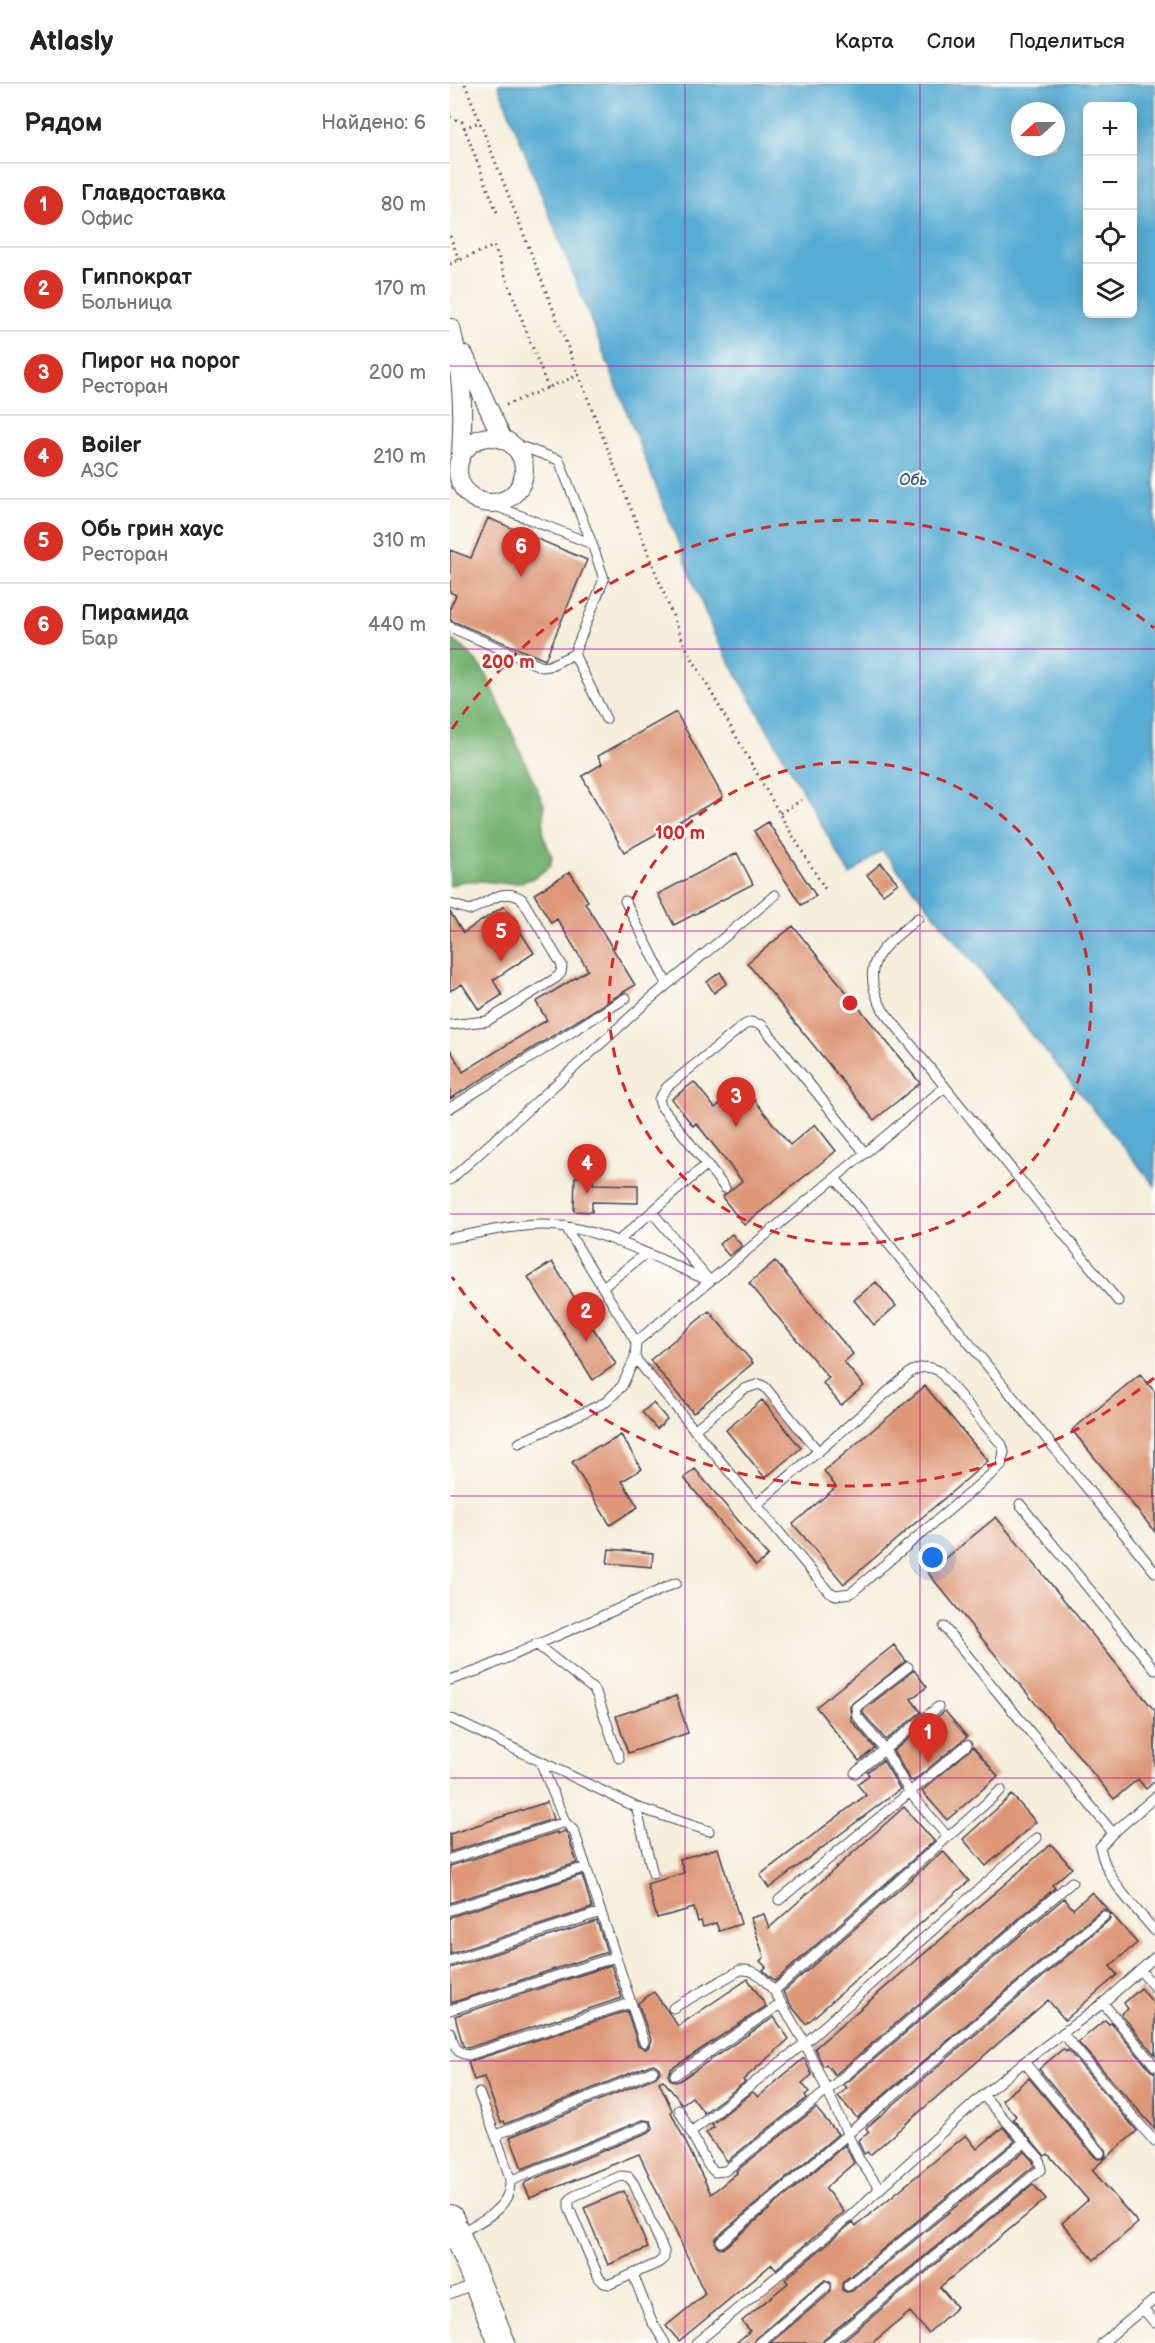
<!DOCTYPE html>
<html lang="ru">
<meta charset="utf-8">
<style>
:root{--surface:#fff;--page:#f2f2f2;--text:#222;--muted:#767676;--line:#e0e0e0;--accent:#d93025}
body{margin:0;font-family:"Balsamiq Sans",sans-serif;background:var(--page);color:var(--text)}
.controls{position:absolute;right:18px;top:18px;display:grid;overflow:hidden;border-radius:9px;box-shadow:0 3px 15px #0003}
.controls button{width:54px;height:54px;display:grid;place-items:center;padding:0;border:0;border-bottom:2px solid var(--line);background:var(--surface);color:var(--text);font:30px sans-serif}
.compass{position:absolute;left:561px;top:18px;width:54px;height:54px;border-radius:50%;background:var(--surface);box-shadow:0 3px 15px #0003;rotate:249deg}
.you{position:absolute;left:483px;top:1474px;width:21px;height:21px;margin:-15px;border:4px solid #fff;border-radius:50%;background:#1a73e8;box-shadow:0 0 0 9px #1a73e833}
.badge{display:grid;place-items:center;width:39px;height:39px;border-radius:50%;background:var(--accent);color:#fff;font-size:20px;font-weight:700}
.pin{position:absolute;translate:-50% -50px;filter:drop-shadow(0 2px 3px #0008)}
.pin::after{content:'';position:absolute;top:32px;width:21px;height:18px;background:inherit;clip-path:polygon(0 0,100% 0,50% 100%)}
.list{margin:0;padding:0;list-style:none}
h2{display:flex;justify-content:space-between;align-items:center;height:78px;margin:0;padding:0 24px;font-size:26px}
h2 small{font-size:20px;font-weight:400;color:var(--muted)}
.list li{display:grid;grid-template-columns:39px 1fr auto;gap:18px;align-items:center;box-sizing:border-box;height:84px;padding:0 24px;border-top:2px solid var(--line)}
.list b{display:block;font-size:22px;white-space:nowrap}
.list p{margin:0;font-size:20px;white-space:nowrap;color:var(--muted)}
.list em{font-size:20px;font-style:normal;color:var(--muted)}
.icon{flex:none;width:33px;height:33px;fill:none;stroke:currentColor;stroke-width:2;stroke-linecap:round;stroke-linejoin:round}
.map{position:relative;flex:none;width:705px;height:2259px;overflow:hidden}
header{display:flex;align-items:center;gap:36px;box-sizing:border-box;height:84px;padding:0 30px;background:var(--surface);border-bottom:2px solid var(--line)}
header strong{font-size:28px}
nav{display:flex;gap:33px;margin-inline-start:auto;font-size:21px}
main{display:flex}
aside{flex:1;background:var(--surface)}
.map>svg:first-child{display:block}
.forest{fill:#76b373;stroke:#4c6a57;stroke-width:1.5}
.water{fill:#57acd3;stroke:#3c6787;stroke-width:1.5;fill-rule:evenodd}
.building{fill:#dd9878}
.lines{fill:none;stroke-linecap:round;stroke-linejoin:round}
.service-casing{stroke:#424153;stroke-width:11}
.minor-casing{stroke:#424153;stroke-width:20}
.secondary-casing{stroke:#424153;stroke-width:28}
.path{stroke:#424153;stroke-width:3;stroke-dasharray:1.5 4.5;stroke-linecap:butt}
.service{stroke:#fff;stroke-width:9}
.minor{stroke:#fff;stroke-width:18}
.secondary{stroke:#fff;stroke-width:26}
.grid{fill:none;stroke:#b5179e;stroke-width:1.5;stroke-opacity:0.55}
.ring{fill:none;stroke:#d62828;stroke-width:3;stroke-dasharray:10 8}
.labels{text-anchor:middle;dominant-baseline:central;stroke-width:4.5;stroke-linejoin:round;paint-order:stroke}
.water-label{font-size:16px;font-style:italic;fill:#375978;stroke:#fdfcf7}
.centre{fill:#d62828;stroke:#fdfcf7;stroke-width:3}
.ring-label{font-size:18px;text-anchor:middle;font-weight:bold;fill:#d62828;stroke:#fdfcf7;stroke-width:4.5;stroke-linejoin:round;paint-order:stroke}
</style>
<header>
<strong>Atlasly</strong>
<nav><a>Карта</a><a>Слои</a><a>Поделиться</a></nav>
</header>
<main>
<aside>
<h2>Рядом<small>Найдено: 6</small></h2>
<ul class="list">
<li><span class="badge">1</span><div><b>Главдоставка</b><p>Офис</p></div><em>80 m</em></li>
<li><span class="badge">2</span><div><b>Гиппократ</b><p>Больница</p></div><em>170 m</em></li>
<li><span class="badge">3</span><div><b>Пирог на порог</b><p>Ресторан</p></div><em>200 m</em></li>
<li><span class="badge">4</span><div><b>Boiler</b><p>АЗС</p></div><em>210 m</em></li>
<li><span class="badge">5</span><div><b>Обь грин хаус</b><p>Ресторан</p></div><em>310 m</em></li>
<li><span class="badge">6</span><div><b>Пирамида</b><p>Бар</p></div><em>440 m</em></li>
</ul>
</aside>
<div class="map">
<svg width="705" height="2259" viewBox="0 0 705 2259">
<rect width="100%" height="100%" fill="#fdfcf7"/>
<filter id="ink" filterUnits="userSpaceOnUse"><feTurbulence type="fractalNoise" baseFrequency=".0167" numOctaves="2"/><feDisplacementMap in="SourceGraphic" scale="12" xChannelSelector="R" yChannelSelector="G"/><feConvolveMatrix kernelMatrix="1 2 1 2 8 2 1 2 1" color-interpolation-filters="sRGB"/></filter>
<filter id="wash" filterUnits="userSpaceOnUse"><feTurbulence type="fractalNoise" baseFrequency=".008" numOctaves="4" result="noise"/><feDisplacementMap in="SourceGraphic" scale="24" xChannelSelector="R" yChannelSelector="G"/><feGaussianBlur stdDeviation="1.35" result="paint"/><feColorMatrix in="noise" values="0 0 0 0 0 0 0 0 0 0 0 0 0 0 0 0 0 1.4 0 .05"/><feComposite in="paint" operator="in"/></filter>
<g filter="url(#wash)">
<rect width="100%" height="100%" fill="#f5eedb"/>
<path class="forest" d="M0 555C15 563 28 578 37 592L94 721 93 751 102 773 100 782C92 788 85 795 75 797 50 805 25 789 0 802Z"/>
<path class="water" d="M48 0H705V1102L432 766 400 791 264 550ZM638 22H682V230H638ZM570 27H606V63H570Z"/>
<g id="blocks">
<path class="building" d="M38 434 137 476 95 576 0 536V524L6 511 0 508V466L21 474Z
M226 628 273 713 174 768 132 692 152 680 148 672Z
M318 738 366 812 351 821 304 747Z
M287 769 303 800 224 841 208 810Z
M431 779 448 799 433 810 417 791Z
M120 788 138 817 135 819 185 901 0 1015V965L13 988 97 936 86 918 138 886 107 835 101 839 84 810Z
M54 822 84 869 43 896 52 911 29 926 12 900 0 907V828L13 849Z
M343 842 470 999 424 1036 297 879Z
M270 888 277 899 264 909 257 898Z
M244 998 265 1024 293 1002 340 1061 365 1040 386 1067 294 1141 272 1113 292 1097 246 1039 243 1042 222 1015Z
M125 1093H143V1100L188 1101V1119L142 1118V1128L124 1127Z
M282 1150 292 1162 279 1172 269 1160Z
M325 1177 403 1270 394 1278 414 1302 391 1321 373 1299 379 1294 299 1199Z
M102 1178 131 1224 146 1215 153 1227 138 1236 166 1280 143 1296 78 1193Z
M426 1198 446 1222 424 1241 404 1216Z
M259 1227 303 1279 243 1329 200 1276Z
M690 1290 705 1308V1448L622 1346Z
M475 1302 538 1377 394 1500 343 1440 386 1403 374 1387Z
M312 1316 351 1364 315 1394 276 1346Z
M203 1319 217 1335 207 1345 192 1328Z
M171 1351 192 1385 172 1397 188 1423 160 1441 122 1378 150 1361 151 1363Z
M245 1385 318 1472 306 1482 234 1394Z
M546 1433 705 1627V1697L696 1705 688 1695 664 1715 478 1489Z
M159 1465 203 1469 202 1483 157 1479Z
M444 1561 456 1577 400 1621 401 1636 425 1664 409 1677 366 1623Z
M464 1586 477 1603 461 1615 471 1628 436 1656 413 1629V1626Z
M226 1612 238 1649 178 1669 166 1632Z
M495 1627 517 1653 463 1697 460 1696 443 1667Z
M523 1663 548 1692 497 1736 472 1707Z
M433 1676 450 1705 319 1804 310 1791 416 1711 407 1700 419 1691 417 1688Z
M562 1711 586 1738 536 1782 513 1755Z
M97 1718 103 1735 0 1768V1750Z
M454 1723 484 1757 325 1897 313 1886 316 1883 310 1877 314 1873 301 1834 314 1830 319 1844Z
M115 1747 118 1751 127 1779 0 1819V1782L107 1748V1750Z
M601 1760 622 1784 602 1801 605 1804 385 1991 376 1980 373 1982 365 1964Z
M268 1764 291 1840 269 1847 266 1839 253 1843 251 1837 248 1838 244 1824 207 1834 197 1800 234 1789 230 1775Z
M493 1767 519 1797 356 1940 342 1923 333 1908Z
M132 1791 142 1824 0 1870V1833Z
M642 1808 659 1827 653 1825 650 1827 407 2034 388 2012 397 2004 394 2001 614 1814 623 1825Z
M660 1828 687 1859 660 1882 667 1891 615 1936 598 1916 420 2071 417 2068 414 2070 408 2057 419 2048 416 2044 658 1837 660 1834Z
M147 1837 157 1868 1 1919 0 1884Z
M161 1881 172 1914 18 1964 13 1962 5 1932Z
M298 1895 316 1922 221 1985 218 1991 220 1995 225 1998 229 1997 324 1933 339 1955 293 1996 295 1998 254 2029 242 2013 232 2020 213 1996 209 1998 222 2026 221 2028 261 2110 287 2089 286 2087 366 2024 388 2050 267 2153 265 2156 266 2162 269 2164 275 2163 395 2061 404 2079 375 2104 394 2128 326 2185 322 2180 229 2257 216 2242 255 2210 189 2070 80 2114 74 2101 76 2098 199 2048 203 2044 201 2037 193 2036 72 2085 60 2053 206 1993 210 1988 209 1984 204 1980 200 1981 55 2040 54 2037 51 2038 34 1993 24 1996 18 1978 177 1927 188 1961 196 1965 199 1962 201 1956 188 1919 204 1908 228 1942Z
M691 1904 705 1921V1971L671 1930 678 1925 674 1919Z
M655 1936 659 1940 661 1939 700 1986 705 1989V2045L628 1958Z
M613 1965 616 1968 618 1966 687 2047 642 2086 688 2139 644 2176 612 2139 638 2116 598 2070 595 2072 563 2035 566 2032 552 2016 579 1994 645 2073 648 2075 654 2074 656 2071 655 2065 589 1985Z
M354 1974 362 1991 352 1999 359 2008 355 2011 357 2014 277 2077 256 2049 264 2043 262 2040 303 2008 308 2013Z
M553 2043 565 2057 394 2197 392 2200V2206L396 2208 402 2207 574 2067 583 2077 584 2082 375 2254 372 2259H320L381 2208V2199L375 2196 306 2254 303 2259H286L300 2247 292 2237 338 2199 335 2195 403 2138 406 2142 516 2051 527 2065Z
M583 2100 596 2115 490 2203 507 2223 478 2249 460 2228 422 2259H390Z
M174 2107 198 2164 158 2181 134 2124Z"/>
</g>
</g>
<g filter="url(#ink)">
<use href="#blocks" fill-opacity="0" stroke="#424153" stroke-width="1.5"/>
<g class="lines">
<defs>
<path id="service" d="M61 359 109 376 142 460
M41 420 142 460 154 495 124 570 156 635
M0 543 92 583 99 582 124 570
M175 817 217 900
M0 820 20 826C39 819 52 802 72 815L112 881 111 889 106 894 37 937 0 941
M468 834C434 863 406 878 433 926L668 1217
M0 1024 176 914
M385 1094 705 1488
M0 1096 199 916 325 811
M275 1104 211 1022 209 1015 217 1003 294 941 301 938 312 941 415 1069
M202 1128 258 1195
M115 1142 186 1258 185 1274 378 1507 386 1511 401 1509 551 1382 554 1368 552 1361 489 1287C479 1282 473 1282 462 1287L306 1421
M0 1154C36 1148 73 1138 109 1142 154 1146 217 1179 259 1197
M167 1158 257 1080
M153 1203 195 1170
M186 1258 495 1003
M244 1346 294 1305 309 1300 315 1303 368 1367
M69 1359 156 1318 172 1302 185 1274
M570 1420 705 1586
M494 1543 663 1749
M86 1560 143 1605 147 1611 169 1674
M458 1583 406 1623 407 1632 435 1666 460 1709 497 1752
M0 1596 30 1586 226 1499
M0 1634 186 1723 259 1747
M90 1677 115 1738 124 1747 194 1958
M405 1689 488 1623
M705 1713 663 1749 650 1763C656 1796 684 1822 705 1847
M186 1723 203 1790
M0 1775 115 1738
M329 1816 517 1661
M0 1826 136 1783
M0 1877 151 1828
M690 1886 705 1904
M653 1919 705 1982
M223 1924 290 1886C308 1885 313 1895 324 1907
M0 1926 165 1873
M0 1948C4 1960 5 1970 19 1971L180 1919
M613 1950 705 2058
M574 1978 650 2069
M225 1991 331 1920
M229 2026 258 2081 265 2088 275 2087 378 2006 622 1798
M241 2048 355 1959 587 1754
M46 2051 203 1987
M171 2092 179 2093 184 2100 214 2167V2174L208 2179 160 2200 154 2199 149 2194 119 2124V2117L124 2112Z
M60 2097 196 2042
M429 2104 409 2075 355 1959 324 1907 551 1706
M7 2150C27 2140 62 2124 60 2097 59 2088 54 2078 52 2070 45 2049 37 2030 29 2009
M271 2158 654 1832
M183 2190 201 2236 215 2259
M398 2202 575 2057
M0 2210 26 2199
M693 2225 705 2239
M246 2259 398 2134 533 2011 574 1978 653 1919 705 1873
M310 2259 376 2203
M379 2259 591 2085 589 2074 533 2011
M652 2259 705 2215"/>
<path id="minor" d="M1 244C12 289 14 324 11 370
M14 271 52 354
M8 386a33 33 0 1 1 66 0a33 33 0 1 1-66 0Z"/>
<path id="secondary" d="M0 2134 52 2259"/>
</defs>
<use href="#service" class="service-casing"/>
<use href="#minor" class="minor-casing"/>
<use href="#secondary" class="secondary-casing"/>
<path class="path" d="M15 0 233 558 332 734 375 805
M0 33 12 38 48 131
M14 44 29 38
M0 152 9 176
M0 180 44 162 98 304
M56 321 129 291
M330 729 352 716"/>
<use href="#service" class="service"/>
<use href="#minor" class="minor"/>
<use href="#secondary" class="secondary"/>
</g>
</g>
<path class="grid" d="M235 0V2259M470 0V2259M0 282H705M0 565H705M0 847H705M0 1130H705M0 1412H705M0 1694H705M0 1977H705"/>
<g class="ring">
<circle cx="400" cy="919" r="241"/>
<path d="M704 1294A483 483 0 0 1 2 1193M2 645A483 483 0 0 1 704 544"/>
</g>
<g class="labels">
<g class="water-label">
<text x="463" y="396">Обь</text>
</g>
</g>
<circle cx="400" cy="919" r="9" class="centre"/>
<g class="ring-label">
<text x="58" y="584">200 m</text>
<text x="230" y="755">100 m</text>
</g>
</svg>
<div class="controls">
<button>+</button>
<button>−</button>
<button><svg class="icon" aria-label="locate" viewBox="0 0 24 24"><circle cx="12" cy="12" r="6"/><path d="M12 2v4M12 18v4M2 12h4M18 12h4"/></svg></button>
<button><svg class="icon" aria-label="layers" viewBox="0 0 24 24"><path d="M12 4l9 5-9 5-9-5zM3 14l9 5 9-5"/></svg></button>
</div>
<svg class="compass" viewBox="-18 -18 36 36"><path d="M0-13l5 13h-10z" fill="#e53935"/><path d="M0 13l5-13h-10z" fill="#767676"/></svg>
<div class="you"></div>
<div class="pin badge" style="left:478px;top:1679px">1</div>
<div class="pin badge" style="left:136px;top:1258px">2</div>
<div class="pin badge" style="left:286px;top:1043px">3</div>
<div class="pin badge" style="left:137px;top:1110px">4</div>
<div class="pin badge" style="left:51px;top:878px">5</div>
<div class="pin badge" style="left:71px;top:493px">6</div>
</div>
</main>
